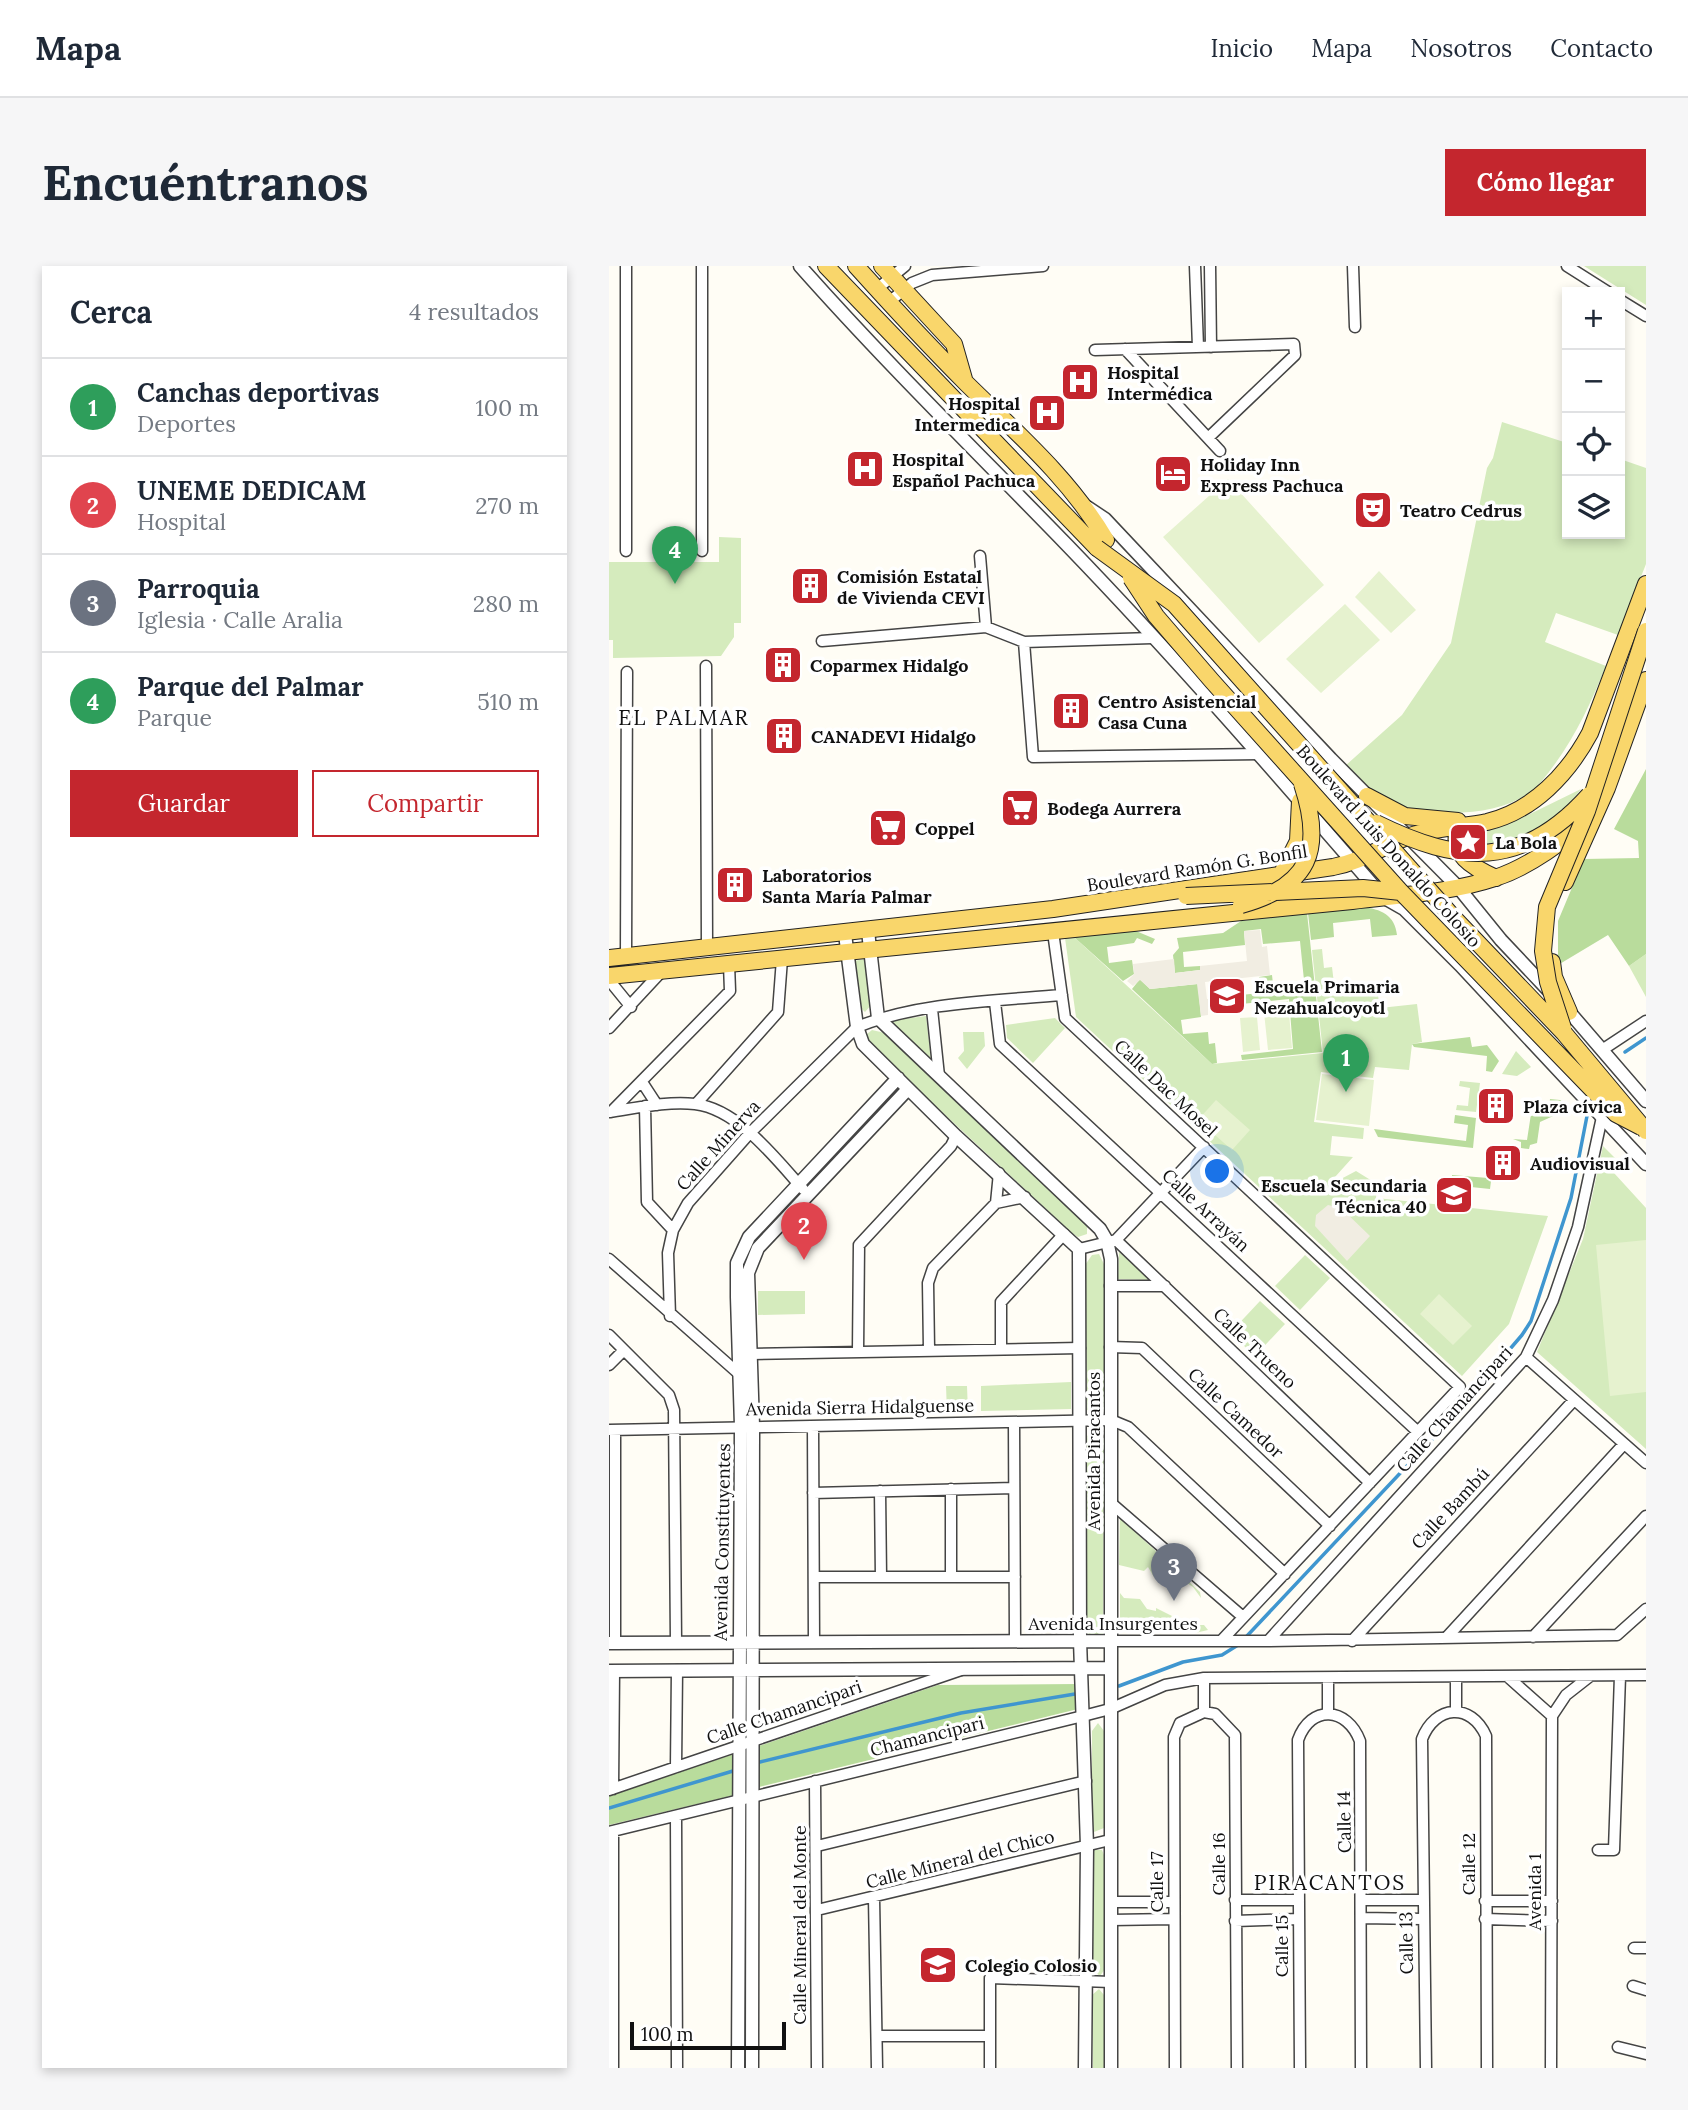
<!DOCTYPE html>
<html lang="es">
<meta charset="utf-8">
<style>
:root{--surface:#fff;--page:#f6f6f7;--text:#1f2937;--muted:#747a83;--line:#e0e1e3;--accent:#c4262e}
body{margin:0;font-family:Lora,serif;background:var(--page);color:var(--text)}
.controls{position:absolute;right:21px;top:21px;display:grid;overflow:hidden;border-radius:0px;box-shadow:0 4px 10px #0003}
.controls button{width:63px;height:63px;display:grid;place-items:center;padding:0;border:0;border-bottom:2px solid var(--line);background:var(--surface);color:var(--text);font:35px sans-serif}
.scale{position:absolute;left:21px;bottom:18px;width:156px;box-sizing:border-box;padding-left:7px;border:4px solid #111;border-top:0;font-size:19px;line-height:24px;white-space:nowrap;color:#111;-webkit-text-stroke:5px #fff;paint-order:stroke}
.you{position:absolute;left:609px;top:906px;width:24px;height:24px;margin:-18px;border:5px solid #fff;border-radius:50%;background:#1a73e8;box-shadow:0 0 0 10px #1a73e833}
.badge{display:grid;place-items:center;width:46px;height:46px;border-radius:50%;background:var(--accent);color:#fff;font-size:23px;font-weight:700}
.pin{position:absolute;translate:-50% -58px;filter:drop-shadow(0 2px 4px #0008)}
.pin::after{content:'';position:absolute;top:37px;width:24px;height:21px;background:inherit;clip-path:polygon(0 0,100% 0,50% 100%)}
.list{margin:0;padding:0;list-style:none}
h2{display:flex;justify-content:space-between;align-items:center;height:91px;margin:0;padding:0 28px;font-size:30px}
h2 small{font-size:23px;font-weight:400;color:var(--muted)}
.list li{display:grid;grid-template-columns:46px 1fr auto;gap:21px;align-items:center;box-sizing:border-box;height:98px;padding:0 28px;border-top:2px solid var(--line)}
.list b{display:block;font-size:26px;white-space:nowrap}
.list p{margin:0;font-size:23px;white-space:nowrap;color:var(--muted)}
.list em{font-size:23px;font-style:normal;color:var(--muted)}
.actions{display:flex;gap:14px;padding:21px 28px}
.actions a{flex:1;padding:16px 0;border:2px solid var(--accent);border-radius:0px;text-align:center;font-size:24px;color:var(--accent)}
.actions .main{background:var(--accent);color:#fff}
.icon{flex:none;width:38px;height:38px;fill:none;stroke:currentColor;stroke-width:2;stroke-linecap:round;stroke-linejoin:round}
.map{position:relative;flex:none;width:1037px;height:1802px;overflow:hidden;border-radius:0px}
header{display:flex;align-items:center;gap:42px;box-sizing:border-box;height:98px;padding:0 35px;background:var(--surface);border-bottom:2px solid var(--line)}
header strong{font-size:33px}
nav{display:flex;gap:38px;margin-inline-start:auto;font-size:24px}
.intro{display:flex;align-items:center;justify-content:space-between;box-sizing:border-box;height:168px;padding:0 42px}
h1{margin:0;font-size:49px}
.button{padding:18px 32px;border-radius:0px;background:var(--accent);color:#fff;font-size:24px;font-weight:700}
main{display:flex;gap:42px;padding:0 42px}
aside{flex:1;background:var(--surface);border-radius:0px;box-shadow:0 4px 10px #0003}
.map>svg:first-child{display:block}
.green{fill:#d5ebbd}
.forest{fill:#b9dc9c}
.pitch{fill:#e6f2cf}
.plaza{fill:#f1ede2}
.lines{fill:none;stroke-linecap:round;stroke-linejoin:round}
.stream{stroke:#3f96cf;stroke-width:3.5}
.minor-casing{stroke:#444;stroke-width:13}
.tertiary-casing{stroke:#444;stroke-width:15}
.primary-casing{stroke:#222;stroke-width:18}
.minor{stroke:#fff;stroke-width:10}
.tertiary{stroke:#fff;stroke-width:12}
.primary{stroke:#f9d66b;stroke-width:16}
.primary-bridge-casing{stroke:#222;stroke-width:18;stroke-linecap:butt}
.primary-bridge{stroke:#f9d66b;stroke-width:16}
.labels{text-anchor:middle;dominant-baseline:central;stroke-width:7;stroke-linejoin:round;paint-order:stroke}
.poi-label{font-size:18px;font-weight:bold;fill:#111;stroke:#fff;text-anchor:start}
.street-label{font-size:18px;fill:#111;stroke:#fff}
.quarter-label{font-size:21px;letter-spacing:2px;fill:#111;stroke:#fff}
</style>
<header>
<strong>Mapa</strong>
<nav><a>Inicio</a><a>Mapa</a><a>Nosotros</a><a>Contacto</a></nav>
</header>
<div class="intro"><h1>Encuéntranos</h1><a class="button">Cómo llegar</a></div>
<main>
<aside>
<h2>Cerca<small>4 resultados</small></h2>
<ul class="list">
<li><span class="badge" style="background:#2e9e5b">1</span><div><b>Canchas deportivas</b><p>Deportes</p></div><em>100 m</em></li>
<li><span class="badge" style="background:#e0444e">2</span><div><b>UNEME DEDICAM</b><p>Hospital</p></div><em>270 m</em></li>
<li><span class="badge" style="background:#6b7280">3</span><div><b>Parroquia</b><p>Iglesia · Calle Aralia</p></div><em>280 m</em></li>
<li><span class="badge" style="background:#2e9e5b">4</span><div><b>Parque del Palmar</b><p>Parque</p></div><em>510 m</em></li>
</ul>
<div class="actions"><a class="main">Guardar</a><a>Compartir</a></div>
</aside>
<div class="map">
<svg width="1037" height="1802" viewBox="0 0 1037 1802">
<rect width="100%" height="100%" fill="#fffdf5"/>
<path class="green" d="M975 0H1037V39Z
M893 156 958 177V268H1011V193L1037 202V298L1009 369 947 347 936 376 997 400C980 442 962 480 932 516 897 559 788 555 748 518 744 514 740 506 736 500L793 449 842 377 878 202 884 192Z
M110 271 132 272V357H125V371L112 390 4 392V374H0V296H110Z
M972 523 958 542 916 574 876 583 870 563 921 548Z
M465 671 603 798 714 787 703 684 713 683 715 702 723 701 726 726 768 723 771 742 808 738 813 776 803 778 800 804 766 801 764 812 712 806 705 856 755 862 754 873 723 870 721 889 744 891 726 911 730 914 747 905 768 918 767 932 939 950 900 1058 853 1110 467 751 456 672Z
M1037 688V731L1020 700Z
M256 693 262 739 256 746 251 741 245 695Z
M317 750 322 793 280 755Z
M446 752 456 762 424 797 398 772 397 759Z
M263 764 276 767 478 957V968L469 971 463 967 263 781 258 774V768Z
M354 766H375L376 780 358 803 349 792 355 785Z
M907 785 922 801 908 810 893 808Z
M851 815 871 817 867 846 847 844 848 839 859 840 861 822 850 820Z
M994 880 1008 894 1005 907 1037 942V1183L928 1086 974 973Z
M510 986 541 1014 509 1013Z
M490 988 495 998 496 1136 495 1143 490 1148 481 1147 478 1143 476 999 483 989Z
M696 989 721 1012 691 1044 666 1020Z
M149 1025H196V1048L149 1049Z
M651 1035 676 1058 646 1090 621 1067Z
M462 1116V1143L372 1145V1120Z
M337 1120H358L359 1146H338Z
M483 1164H489L495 1174 494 1368H477V1172Z
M511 1252 591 1326 592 1332 584 1321 566 1309 545 1311 539 1301 535 1305 510 1299Z
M511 1327 515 1332 531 1333 538 1343 547 1345V1342L563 1350 560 1353 568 1359H595L599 1364 586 1367 585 1363 520 1364 511 1367Z
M489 1457 495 1465V1562L485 1566 483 1562V1465Z
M485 1584H493L495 1589 496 1703 491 1710 482 1703V1590Z
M490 1723 495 1729V1802H484L483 1729Z"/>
<path class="forest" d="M1037 503V688L1020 700 999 669 949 699V655L975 593 1030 592 1029 575 1005 563Z
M753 641C772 643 786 649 788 669L763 671 761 653 724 657 725 671 702 674 699 647Z
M698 647 713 786 633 794 632 789 684 783 680 733 623 739 622 730 651 727 650 711 663 709 665 727 696 724 691 675 654 678 652 663 635 665 636 679 574 686 575 701 591 700V704L566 707 564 689 570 682 568 672 614 667 632 655Z
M527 665 546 673 543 678 528 672 525 677 498 681 500 697 523 694 525 708 514 715 465 671Z
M531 713 541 723 589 718 592 751 572 754 574 768 599 766 600 778 606 777 608 797 603 798 523 723Z
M861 771 863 781 878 779 890 795 883 806 877 805 878 790 805 781 803 778Z
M941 833 951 834 958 839 953 846 931 856 928 877 921 879 920 883 912 882V876L904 873 918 874 922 848 939 850Z
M846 849 867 852 864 882 769 871 765 863 857 875 859 859 845 857Z
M881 899H884L881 923 843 919V909L879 912Z
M469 1418V1443L150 1521V1480L329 1419Z
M125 1488 126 1529 0 1559V1530Z"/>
<path class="pitch" d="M619 213 715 319 650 377 554 271Z
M770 305 807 344 782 367 746 331Z
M736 338 771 374 712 427 677 393Z
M679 735 683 782 659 784 654 737Z
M648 751 651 784 634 786 631 752Z
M713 808 765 814 760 860 707 854Z
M607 834 641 864 623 884 589 854Z
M1037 974V1126L1001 1130 987 979Z
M830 1028 863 1060 844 1079 811 1048Z"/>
<path class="plaza" d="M651 664 653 681 658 680 661 709 596 716 598 733 617 731 618 739 599 741V749L592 750 588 718 541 723 531 714 524 720 518 715 525 708 524 698 565 693 566 707 591 704V700L638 695 635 665Z
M719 939 732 942 761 970 738 995 706 960 707 949Z"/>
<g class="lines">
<path class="stream" d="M1016 786 1037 772
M637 1371 828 1168 913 1069 922 1055 962 932 978 850
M510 1420 574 1396 613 1389 629 1379
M151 1496 352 1447 466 1428
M0 1542 124 1505"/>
<defs>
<path id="minor" d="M93 0V285
M586 0 589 81
M601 0 602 81
M744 0 746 61
M958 0 999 26
M268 23 296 0
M1011 34 1037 50
M280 36 303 17 323 9 434 0
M516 83 611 185
M486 84 685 78 686 89 599 172
M17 285V0
M371 290 377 361
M213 375 377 361 415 376 543 372
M415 376 424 491 651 488
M97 400 98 682
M444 666 456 752 851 1121 613 1374
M17 690 18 406
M0 714 22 741
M386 736 391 778 809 1166
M323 743 330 810
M0 762 53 705
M993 784 1037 755
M33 816 48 839
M87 838 169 746 173 693
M36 840 38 936 64 964
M0 846C28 842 57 835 86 838 129 843 167 893 194 923
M2 846 121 725 120 698
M387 937 390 907
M507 974 761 1217
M470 983 507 974 595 881
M0 993 129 1107 136 1108
M501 1020H556
M61 1050 59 987 64 964 79 937 140 868 248 761C310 736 386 735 453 729
M0 1069 60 1129 65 1144 67 1376
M501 1081 533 1082 721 1260
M392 1082V1036L455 968
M320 1083 319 1017 324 1002 387 937 416 931
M249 1085 250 979 342 880 347 870
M142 1088 471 1082
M917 1091 1037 1197
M0 1099 15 1084
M405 1156 406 1374
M204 1160 205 1375
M0 1164 502 1154 519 1161 676 1308
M6 1164V1377
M271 1225 272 1311
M204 1227 405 1222
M502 1237 634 1351
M205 1311H406
M342 1311V1223
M924 1371 1037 1250
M837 1372 1015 1178
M501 1375H659L1008 1369 1037 1343
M659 1375 917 1091 944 1034 969 961 993 851
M743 1375 965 1134
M847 1411V1446
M899 1411 943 1450
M595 1446 606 1448 626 1469 628 1802
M595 1446V1412
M719 1448V1412
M67 1501 68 1404
M206 1515 208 1802
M4 1523 5 1405
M0 1524 352 1404
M67 1550 68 1802
M4 1565V1802
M0 1566 474 1450 501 1443 556 1419 595 1412 1037 1409
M208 1580 477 1515
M989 1584H1005L1011 1410
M265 1632 268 1802
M626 1634H690
M753 1634H814
M876 1635H943
M502 1636H564
M208 1644 501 1574
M753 1652 813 1653
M876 1653 943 1655
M502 1654 564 1653
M626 1655 690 1653
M1025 1682H1037
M1024 1720 1037 1724
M268 1770H381
M1009 1781 1037 1788
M381 1802V1712L502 1716
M566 1802 565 1471 571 1457 595 1446
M691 1802 689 1474C702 1438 738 1441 751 1475L752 1802
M817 1802 813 1473C826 1439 862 1436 877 1470L878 1802
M942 1802 943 1450 957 1429 980 1411"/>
<path id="tertiary" d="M191 0C277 97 369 187 459 280 568 393 671 512 774 631L795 643 851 699 1037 898
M478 241 496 253 722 493 849 621 892 674 941 726
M259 665 269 752 491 963 498 975 502 993V1802
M236 668 248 761 254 778 347 870 470 983 471 1374 478 1580 476 1802
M956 741 1037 835
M0 1377 501 1375
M0 1405 501 1402
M129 1802 132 1160 128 1031V997L140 971 289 812
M143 1802 144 1160 139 1007 149 982 299 823"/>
<path id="primary" d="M217 0 488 282
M247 0C283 40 320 80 358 118 409 168 461 213 497 274
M273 0 345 78 355 113
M758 530 796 550 849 555
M851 560C838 588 865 602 887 612
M673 607 689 575 691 535
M956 616 998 522 1037 414
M0 692 444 643 724 601C752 596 772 581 798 571 821 562 854 561 878 556 924 545 959 508 981 467L1037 318
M943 696 945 711 960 746
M0 710 743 635C790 629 841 627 886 612 923 600 956 573 986 549"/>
</defs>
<use href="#minor" class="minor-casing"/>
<use href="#tertiary" class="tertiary-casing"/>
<use href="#primary" class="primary-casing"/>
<use href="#minor" class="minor"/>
<use href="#tertiary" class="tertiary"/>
<use href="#primary" class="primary"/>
<defs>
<path id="primary-bridge" d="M488 282 565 338 845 652 955 767 1037 865
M522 312 547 350 603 415 792 626 1007 848 1032 861
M767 557C850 598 913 604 980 529
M577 630 754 622 792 626
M632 639C701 620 715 584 693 518
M954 762 939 716 934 685 938 641 978 545 1037 365"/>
</defs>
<use href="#primary-bridge" class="primary-bridge-casing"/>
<use href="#primary-bridge" class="primary-bridge"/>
</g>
<defs>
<symbol id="hospital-square" viewBox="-11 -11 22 22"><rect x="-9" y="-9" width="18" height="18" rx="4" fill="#c4262e" stroke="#fff"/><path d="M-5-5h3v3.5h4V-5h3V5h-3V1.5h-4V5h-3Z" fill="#fff"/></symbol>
<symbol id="hotel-square" viewBox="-11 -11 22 22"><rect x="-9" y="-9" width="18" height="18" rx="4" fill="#c4262e" stroke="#fff"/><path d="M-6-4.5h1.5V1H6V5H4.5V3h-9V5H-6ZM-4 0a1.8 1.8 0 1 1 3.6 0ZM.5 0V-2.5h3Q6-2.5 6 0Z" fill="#fff"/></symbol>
<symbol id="theatre-square" viewBox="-11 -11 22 22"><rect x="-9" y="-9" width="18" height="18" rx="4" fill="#c4262e" stroke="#fff"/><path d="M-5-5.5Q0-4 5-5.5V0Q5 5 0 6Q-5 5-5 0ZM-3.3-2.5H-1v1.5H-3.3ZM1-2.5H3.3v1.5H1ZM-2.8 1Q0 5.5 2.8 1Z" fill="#fff"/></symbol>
<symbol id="building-square" viewBox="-11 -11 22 22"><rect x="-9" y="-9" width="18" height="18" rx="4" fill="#c4262e" stroke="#fff"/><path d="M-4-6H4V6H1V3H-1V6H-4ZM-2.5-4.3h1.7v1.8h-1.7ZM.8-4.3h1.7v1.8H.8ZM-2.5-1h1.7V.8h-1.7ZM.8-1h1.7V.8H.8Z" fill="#fff"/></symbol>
<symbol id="supermarket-square" viewBox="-11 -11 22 22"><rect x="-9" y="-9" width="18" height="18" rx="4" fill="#c4262e" stroke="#fff"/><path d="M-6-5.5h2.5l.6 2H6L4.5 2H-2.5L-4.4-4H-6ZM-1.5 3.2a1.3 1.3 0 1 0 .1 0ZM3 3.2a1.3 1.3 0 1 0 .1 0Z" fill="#fff"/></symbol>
<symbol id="sight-square" viewBox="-11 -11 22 22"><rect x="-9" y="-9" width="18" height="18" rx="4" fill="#c4262e" stroke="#fff"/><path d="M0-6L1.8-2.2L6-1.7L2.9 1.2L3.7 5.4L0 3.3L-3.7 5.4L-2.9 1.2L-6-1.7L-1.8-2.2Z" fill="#fff"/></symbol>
<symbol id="school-square" viewBox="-11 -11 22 22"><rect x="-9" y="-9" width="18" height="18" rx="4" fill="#c4262e" stroke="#fff"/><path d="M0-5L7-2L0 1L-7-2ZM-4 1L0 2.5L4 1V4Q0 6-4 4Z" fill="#fff"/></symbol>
</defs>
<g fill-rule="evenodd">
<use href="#hospital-square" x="449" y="94" width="44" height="44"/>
<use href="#hospital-square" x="416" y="125" width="44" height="44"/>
<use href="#hospital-square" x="234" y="181" width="44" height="44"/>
<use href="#hotel-square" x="542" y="186" width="44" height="44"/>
<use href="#theatre-square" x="742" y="222" width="44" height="44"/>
<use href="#building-square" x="179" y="298" width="44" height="44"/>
<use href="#building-square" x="152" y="377" width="44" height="44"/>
<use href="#building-square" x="440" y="423" width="44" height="44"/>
<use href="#building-square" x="153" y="448" width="44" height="44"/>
<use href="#supermarket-square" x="389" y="520" width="44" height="44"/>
<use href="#supermarket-square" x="257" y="540" width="44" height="44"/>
<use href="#sight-square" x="837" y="554" width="44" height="44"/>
<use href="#building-square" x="104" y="597" width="44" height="44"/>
<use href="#school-square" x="596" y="708" width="44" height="44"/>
<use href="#building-square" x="865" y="818" width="44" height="44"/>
<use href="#building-square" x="872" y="875" width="44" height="44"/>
<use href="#school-square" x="823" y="907" width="44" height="44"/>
<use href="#school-square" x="307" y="1677" width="44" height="44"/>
</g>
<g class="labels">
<g class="poi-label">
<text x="498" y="106">Hospital<tspan x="498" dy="21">Intermédica</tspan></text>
<text x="411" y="137" text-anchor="end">Hospital<tspan x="411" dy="21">Intermedica</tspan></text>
<text x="283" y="193">Hospital<tspan x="283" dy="21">Español Pachuca</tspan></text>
<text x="591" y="198">Holiday Inn<tspan x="591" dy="21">Express Pachuca</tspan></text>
<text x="791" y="244">Teatro Cedrus</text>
<text x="228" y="310">Comisión Estatal<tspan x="228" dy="21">de Vivienda CEVI</tspan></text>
<text x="201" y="399">Coparmex Hidalgo</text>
<text x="489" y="435">Centro Asistencial<tspan x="489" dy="21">Casa Cuna</tspan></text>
<text x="202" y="470">CANADEVI Hidalgo</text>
<text x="438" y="542">Bodega Aurrera</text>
<text x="306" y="562">Coppel</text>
<text x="886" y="576">La Bola</text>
<text x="153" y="609">Laboratorios<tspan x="153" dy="21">Santa María Palmar</tspan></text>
<text x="645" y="720">Escuela Primaria<tspan x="645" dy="21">Nezahualcoyotl</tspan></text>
<text x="914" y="840">Plaza cívica</text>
<text x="921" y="897">Audiovisual</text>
<text x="818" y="919" text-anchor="end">Escuela Secundaria<tspan x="818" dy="21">Técnica 40</tspan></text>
<text x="356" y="1699">Colegio Colosio</text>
</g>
<g class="street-label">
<text transform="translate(780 580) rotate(48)">Boulevard Luis Donaldo Colosio</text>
<text transform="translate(588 602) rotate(-9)">Boulevard Ramón G. Bonfil</text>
<text transform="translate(557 822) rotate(43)">Calle Dac Mosel</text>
<text transform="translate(109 879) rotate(-48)">Calle Minerva</text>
<text transform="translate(597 944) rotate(43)">Calle Arrayán</text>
<text transform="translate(646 1082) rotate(44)">Calle Trueno</text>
<text transform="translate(251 1141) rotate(-1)">Avenida Sierra Hidalguense</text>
<text transform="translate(845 1143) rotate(-48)">Calle Chamancipari</text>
<text transform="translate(627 1147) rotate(43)">Calle Camedor</text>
<text transform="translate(484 1185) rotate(-90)">Avenida Piracantos</text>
<text transform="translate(841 1242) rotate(-47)">Calle Bambú</text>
<text transform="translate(113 1276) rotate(-89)">Avenida Constituyentes</text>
<text x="504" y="1357">Avenida Insurgentes</text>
<text transform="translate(175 1446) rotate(-19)">Calle Chamancipari</text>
<text transform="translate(318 1470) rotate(-14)">Chamancipari</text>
<text transform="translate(735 1556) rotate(-91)">Calle 14</text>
<text transform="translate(351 1593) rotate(-14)">Calle Mineral del Chico</text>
<text transform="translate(609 1598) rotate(-90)">Calle 16</text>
<text transform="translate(859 1598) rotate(-90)">Calle 12</text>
<text transform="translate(547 1616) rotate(-90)">Calle 17</text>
<text transform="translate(925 1626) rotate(-90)">Avenida 1</text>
<text transform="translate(190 1659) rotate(-90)">Calle Mineral del Monte</text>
<text transform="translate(797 1677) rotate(-91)">Calle 13</text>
<text transform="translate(672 1680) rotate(-90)">Calle 15</text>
</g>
<g class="quarter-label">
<text x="75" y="451">EL PALMAR</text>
<text x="721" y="1616">PIRACANTOS</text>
</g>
</g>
</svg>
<div class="controls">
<button>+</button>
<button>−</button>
<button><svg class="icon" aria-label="locate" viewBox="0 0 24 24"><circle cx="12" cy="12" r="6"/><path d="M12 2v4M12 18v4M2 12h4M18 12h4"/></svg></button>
<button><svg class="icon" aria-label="layers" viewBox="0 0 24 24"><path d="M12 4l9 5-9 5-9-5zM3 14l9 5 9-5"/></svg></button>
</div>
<div class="scale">100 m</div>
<div class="you"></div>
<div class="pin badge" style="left:737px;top:826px;background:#2e9e5b">1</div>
<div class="pin badge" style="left:195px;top:994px;background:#e0444e">2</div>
<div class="pin badge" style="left:565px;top:1335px;background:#6b7280">3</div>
<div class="pin badge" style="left:66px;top:318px;background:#2e9e5b">4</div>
</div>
</main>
